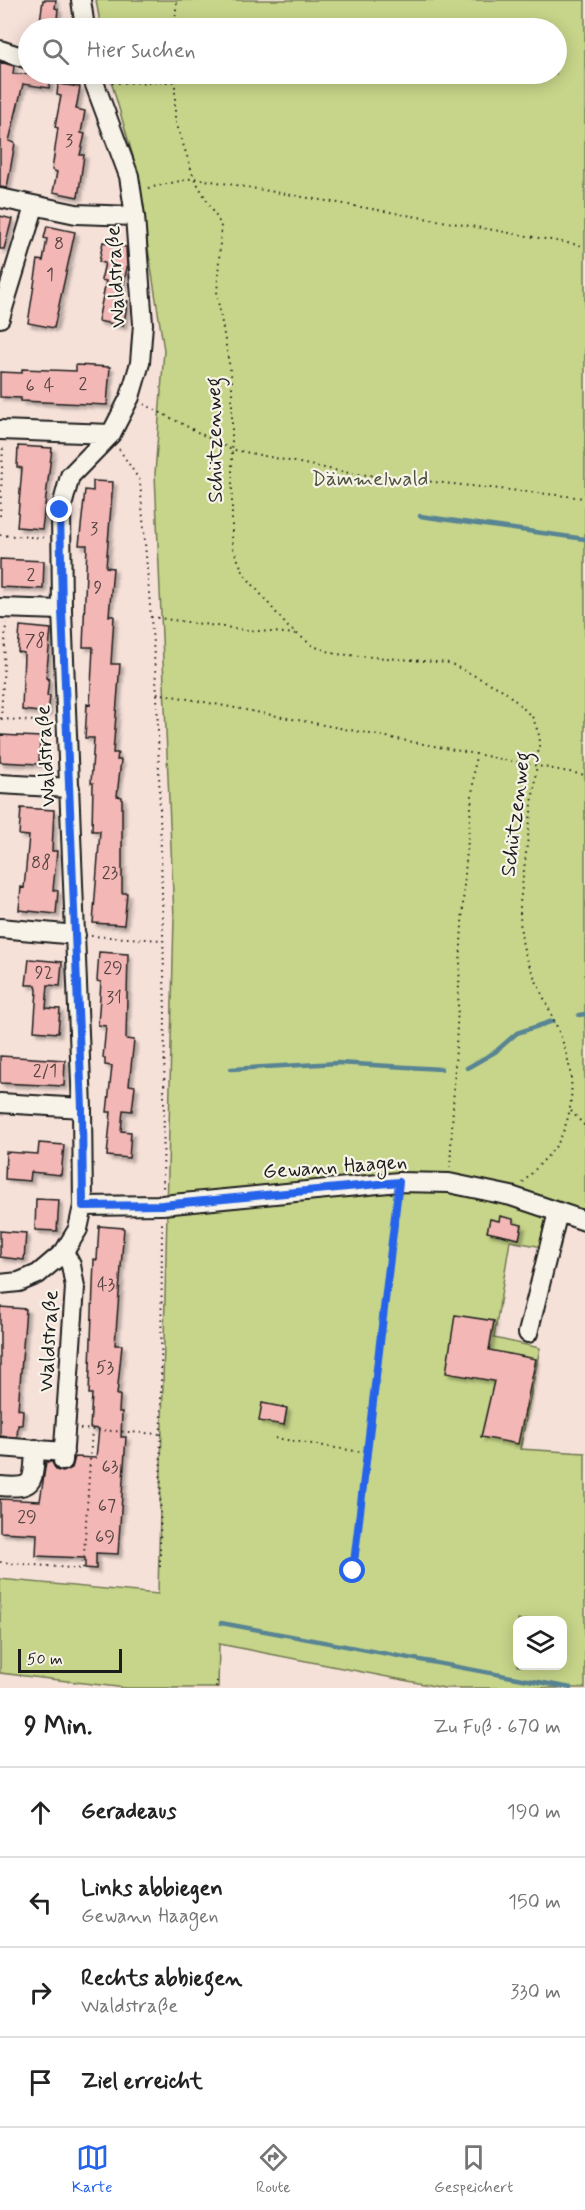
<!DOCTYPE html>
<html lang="de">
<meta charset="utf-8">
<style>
:root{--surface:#fff;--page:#f6f6f6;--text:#222;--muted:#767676;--line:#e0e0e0;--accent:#2563eb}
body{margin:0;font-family:Mynerve,sans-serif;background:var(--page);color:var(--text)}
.controls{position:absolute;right:18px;bottom:18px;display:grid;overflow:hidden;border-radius:12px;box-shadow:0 3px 15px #0003}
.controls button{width:54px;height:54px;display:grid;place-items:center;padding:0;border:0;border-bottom:2px solid var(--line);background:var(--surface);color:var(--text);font:30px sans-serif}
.scale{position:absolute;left:18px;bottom:15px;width:104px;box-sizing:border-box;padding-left:6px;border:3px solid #1c1c1c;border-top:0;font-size:16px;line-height:21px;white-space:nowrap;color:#1c1c1c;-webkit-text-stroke:4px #f7f3e8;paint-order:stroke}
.stop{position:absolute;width:18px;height:18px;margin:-14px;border:4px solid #2563eb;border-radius:50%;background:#fff}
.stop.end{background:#2563eb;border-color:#fff;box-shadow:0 2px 6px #0008}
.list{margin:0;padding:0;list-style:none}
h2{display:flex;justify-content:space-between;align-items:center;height:78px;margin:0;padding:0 24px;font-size:26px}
h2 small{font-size:20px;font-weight:400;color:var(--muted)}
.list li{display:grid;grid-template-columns:39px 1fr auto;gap:18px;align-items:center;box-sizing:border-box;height:90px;padding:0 24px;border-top:2px solid var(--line)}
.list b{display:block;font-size:22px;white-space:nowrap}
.list p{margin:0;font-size:20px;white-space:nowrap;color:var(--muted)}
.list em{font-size:20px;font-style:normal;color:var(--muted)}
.icon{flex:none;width:33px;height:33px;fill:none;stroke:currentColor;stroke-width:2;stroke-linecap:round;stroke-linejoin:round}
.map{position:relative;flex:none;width:585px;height:1688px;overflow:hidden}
.search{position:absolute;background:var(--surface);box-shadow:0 3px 15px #0003;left:18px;right:18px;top:18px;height:66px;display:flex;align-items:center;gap:15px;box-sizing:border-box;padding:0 21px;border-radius:33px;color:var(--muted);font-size:22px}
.sheet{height:438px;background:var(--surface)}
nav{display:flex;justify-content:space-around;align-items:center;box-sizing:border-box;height:84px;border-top:2px solid var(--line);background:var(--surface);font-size:16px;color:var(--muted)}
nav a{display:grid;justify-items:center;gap:3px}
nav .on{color:var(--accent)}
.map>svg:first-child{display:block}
.green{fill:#c6d589;stroke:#717852;stroke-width:1.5;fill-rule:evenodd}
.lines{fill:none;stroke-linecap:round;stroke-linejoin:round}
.stream{stroke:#598493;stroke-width:4.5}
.building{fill:#f3b7b5;stroke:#1c1c1c;stroke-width:1.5;filter:url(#shadow)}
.minor-casing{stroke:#1c1c1c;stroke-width:22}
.path{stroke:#1c1c1c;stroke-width:2;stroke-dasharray:1.5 4.5;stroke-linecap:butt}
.minor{stroke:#f7f3e8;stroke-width:18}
.route{stroke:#2563eb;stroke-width:8}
.labels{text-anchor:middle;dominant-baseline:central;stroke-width:4.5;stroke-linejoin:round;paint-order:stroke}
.number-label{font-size:18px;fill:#524342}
.street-label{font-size:21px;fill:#1c1c1c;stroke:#f7f3e8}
.park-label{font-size:21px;fill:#4f543d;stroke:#f7f3e8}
</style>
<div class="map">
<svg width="585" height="1688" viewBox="0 0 585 1688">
<defs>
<filter id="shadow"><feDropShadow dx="3.5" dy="3.5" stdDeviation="1.5" flood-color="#0004"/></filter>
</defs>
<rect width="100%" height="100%" fill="#f6e1d9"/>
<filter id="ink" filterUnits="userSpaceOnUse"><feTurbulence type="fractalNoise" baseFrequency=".0167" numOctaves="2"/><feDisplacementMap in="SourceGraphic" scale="12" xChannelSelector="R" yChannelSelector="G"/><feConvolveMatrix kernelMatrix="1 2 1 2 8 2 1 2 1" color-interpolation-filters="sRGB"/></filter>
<g filter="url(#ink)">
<path class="green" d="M96 0H585V1216L566 1208 560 1250 510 1241 494 1338 540 1348 520 1449 585 1453V1688H444L219 1644 218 1688H126L0 1673V1579L158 1594 174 917 155 474 164 350 134 160 109 74H556V28H101ZM518 1620H562V1666H518Z"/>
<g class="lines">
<path class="stream" d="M420 516 585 539
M579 1015 585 1014
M467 1068 495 1052 517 1033 553 1021
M231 1069 338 1063 441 1069
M221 1623 571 1688"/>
</g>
<path class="building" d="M43 0H56L55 8 58 9 56 28H39Z
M0 62 14 66 13 74 51 75 49 88 23 84 9 141 15 143 7 188 0 187Z
M58 84 80 87 76 109 85 111 81 133 85 134 80 155H84L78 197 53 192 57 172 52 170 58 128 55 127 61 96 57 95Z
M0 216 12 219 4 249H0Z
M47 226 75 232 54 328 28 323 38 260 43 261 47 239 44 238Z
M103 242 126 247 127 268 120 299 128 301 123 326 98 321 106 281 101 280 105 263 99 262Z
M76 365 110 367 107 405 21 401V398L0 397V372L22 373V369L76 371Z
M18 446 52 448 42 529 17 527 22 468 17 467Z
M93 481 113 482 106 567 113 568 109 616H114L111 664H120L113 753H118L117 760H121L117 796 122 797V893H127L124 925 93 923 100 831H92L93 783H91L94 738H85L87 704 90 705 93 647H83L87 545H79L85 490 93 491Z
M0 559 44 561 43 589 0 587Z
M20 626 51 629 46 678 49 679 47 696H50L48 713 22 710 24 653 18 652Z
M0 735 40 737 39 764 0 762Z
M21 808 54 810 52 851H57L53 890 58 891 56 914 19 910 21 887 24 888 29 836 19 835Z
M99 952 128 954 126 1039 134 1040 129 1085 135 1086 132 1111 123 1110 121 1131 131 1132 129 1158 107 1156 111 1112H107L112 1066 105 1065V1058H103L106 1026 98 1025 101 982 97 981Z
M29 959 62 962 60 986 48 985 46 1008 60 1009 58 1033 34 1031 37 990 36 985H26Z
M0 1056 65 1060 64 1086 0 1083Z
M39 1143 64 1145 61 1175 31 1172 30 1181 5 1179 6 1152 38 1154Z
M36 1199 59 1200 57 1231 35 1230Z
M500 1216 513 1219V1223L522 1225 519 1239 487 1232 490 1219 499 1221Z
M99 1226 124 1228 115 1345H122L117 1395H120L119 1412H122L121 1437H126L118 1554 96 1553V1569L85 1568V1558L36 1556 37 1534 0 1532V1499L40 1501 46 1462H52L56 1470 63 1472 72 1468 75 1457 96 1458 99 1429 90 1428 92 1394H89L94 1259 97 1260Z
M0 1231 26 1233 24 1260 0 1257Z
M0 1307 26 1309 18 1409 23 1410 22 1425H18L17 1437 0 1436Z
M455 1315 494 1321 489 1350 536 1359 518 1444 481 1437 494 1381 446 1373Z
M262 1403 287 1408 284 1425 259 1421Z"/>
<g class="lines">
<defs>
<path id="minor" d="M81 0 85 28
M0 50 28 59
M0 198 76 214 135 216
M0 318 34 207
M0 430 111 434
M0 608 62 610
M0 784 70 788
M0 928 76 935
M0 1103 82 1108
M83 1206 162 1205 399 1182 449 1183 511 1196 585 1221
M0 1284 19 1282 38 1274 64 1252 78 1229 83 1206 82 1108 62 610 61 510 70 476 111 434 130 397 140 363 143 324 135 216 129 176 91 74
M528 1333 558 1212
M0 1447 64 1452
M63 1461 75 1287 71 1265 64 1252
M0 1486C36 1489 33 1482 35 1449"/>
</defs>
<use href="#minor" class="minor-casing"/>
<path class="path" d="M174 28 177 0
M175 74V119L194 178 221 225 217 295 232 380V546L244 574 288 627 313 646 336 654 449 663 503 690 519 704 533 718 540 738 520 903C520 921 520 937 525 953 544 1010 585 1057 567 1121 564 1129 561 1139 556 1146 546 1159 533 1171 522 1184
M112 83 175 82
M148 188 194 178 585 246
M144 404 230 449 349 473 585 498
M119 449 140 481 157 693 165 1013 163 1189
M0 516 3 445
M0 535 46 538
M151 617 246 630 297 634
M157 693 585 775
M1 719 6 623
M1 719 52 722
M91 936 163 940
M571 1111 585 1126
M450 1168 464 884 476 752
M80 1429 161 1434
M275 1438 367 1453
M0 1562 83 1569 92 1430
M160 1567 162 1222
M353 1571 397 1197
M216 1688 217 1681"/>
<use href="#minor" class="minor"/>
</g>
</g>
<g class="lines" filter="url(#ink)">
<path class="route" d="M60 510 62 610 82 1108 83 1206 162 1205 399 1182 353 1571"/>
</g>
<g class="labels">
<g class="number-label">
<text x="69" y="141">3</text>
<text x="59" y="244">8</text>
<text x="50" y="275">1</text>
<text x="83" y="384">2</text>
<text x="30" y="386">6</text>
<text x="49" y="386">4</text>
<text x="94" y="529">3</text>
<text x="31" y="575">2</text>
<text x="98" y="588">9</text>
<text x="35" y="641">78</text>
<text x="41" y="863">88</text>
<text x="110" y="873">23</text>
<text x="113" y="968">29</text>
<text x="44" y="973">92</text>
<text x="114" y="998">31</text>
<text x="45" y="1071">2/1</text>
<text x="106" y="1285">43</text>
<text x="105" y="1368">53</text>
<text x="110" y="1467">63</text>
<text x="107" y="1506">67</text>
<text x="27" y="1517">29</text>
<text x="105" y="1537">69</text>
</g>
<g class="street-label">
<text transform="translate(116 277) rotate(-93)">Waldstraße</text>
<text transform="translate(215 440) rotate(-91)">Schützenweg</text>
<text transform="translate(46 756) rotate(-93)">Waldstraße</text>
<text transform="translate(516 814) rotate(-83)">Schützenweg</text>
<text transform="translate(335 1167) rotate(-4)">Gewann Haagen</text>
<text transform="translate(49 1341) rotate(-87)">Waldstraße</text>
</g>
<g class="park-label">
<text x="370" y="479">Dämmelwald</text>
</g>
</g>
</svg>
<div class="controls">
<button><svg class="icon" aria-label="layers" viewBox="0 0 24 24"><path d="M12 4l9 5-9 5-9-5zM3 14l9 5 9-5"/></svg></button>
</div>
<div class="scale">50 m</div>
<div class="stop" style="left:353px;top:1571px"></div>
<div class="stop end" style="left:60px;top:510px"></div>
<div class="search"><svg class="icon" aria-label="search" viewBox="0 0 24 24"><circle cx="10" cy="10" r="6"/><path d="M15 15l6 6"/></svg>Hier suchen</div>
</div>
<section class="sheet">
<h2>9 Min.<small>Zu Fuß · 670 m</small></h2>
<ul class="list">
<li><svg class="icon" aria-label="ahead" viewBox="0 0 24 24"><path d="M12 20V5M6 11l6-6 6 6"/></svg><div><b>Geradeaus</b></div><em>190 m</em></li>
<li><svg class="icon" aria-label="left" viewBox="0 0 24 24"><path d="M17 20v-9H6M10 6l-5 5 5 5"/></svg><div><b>Links abbiegen</b><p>Gewann Haagen</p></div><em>150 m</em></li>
<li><svg class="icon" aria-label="right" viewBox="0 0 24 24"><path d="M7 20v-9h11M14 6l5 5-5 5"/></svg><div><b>Rechts abbiegen</b><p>Waldstraße</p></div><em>330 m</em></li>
<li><svg class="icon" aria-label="arrive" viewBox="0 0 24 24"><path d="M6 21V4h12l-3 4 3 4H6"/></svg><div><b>Ziel erreicht</b></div></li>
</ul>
</section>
<nav>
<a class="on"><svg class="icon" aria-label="map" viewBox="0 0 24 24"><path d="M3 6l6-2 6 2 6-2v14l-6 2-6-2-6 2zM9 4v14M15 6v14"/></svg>Karte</a>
<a><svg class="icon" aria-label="directions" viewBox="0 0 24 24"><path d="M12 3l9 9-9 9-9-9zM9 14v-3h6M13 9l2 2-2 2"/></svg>Route</a>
<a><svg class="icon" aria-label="saved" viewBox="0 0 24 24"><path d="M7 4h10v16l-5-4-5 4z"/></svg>Gespeichert</a>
</nav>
